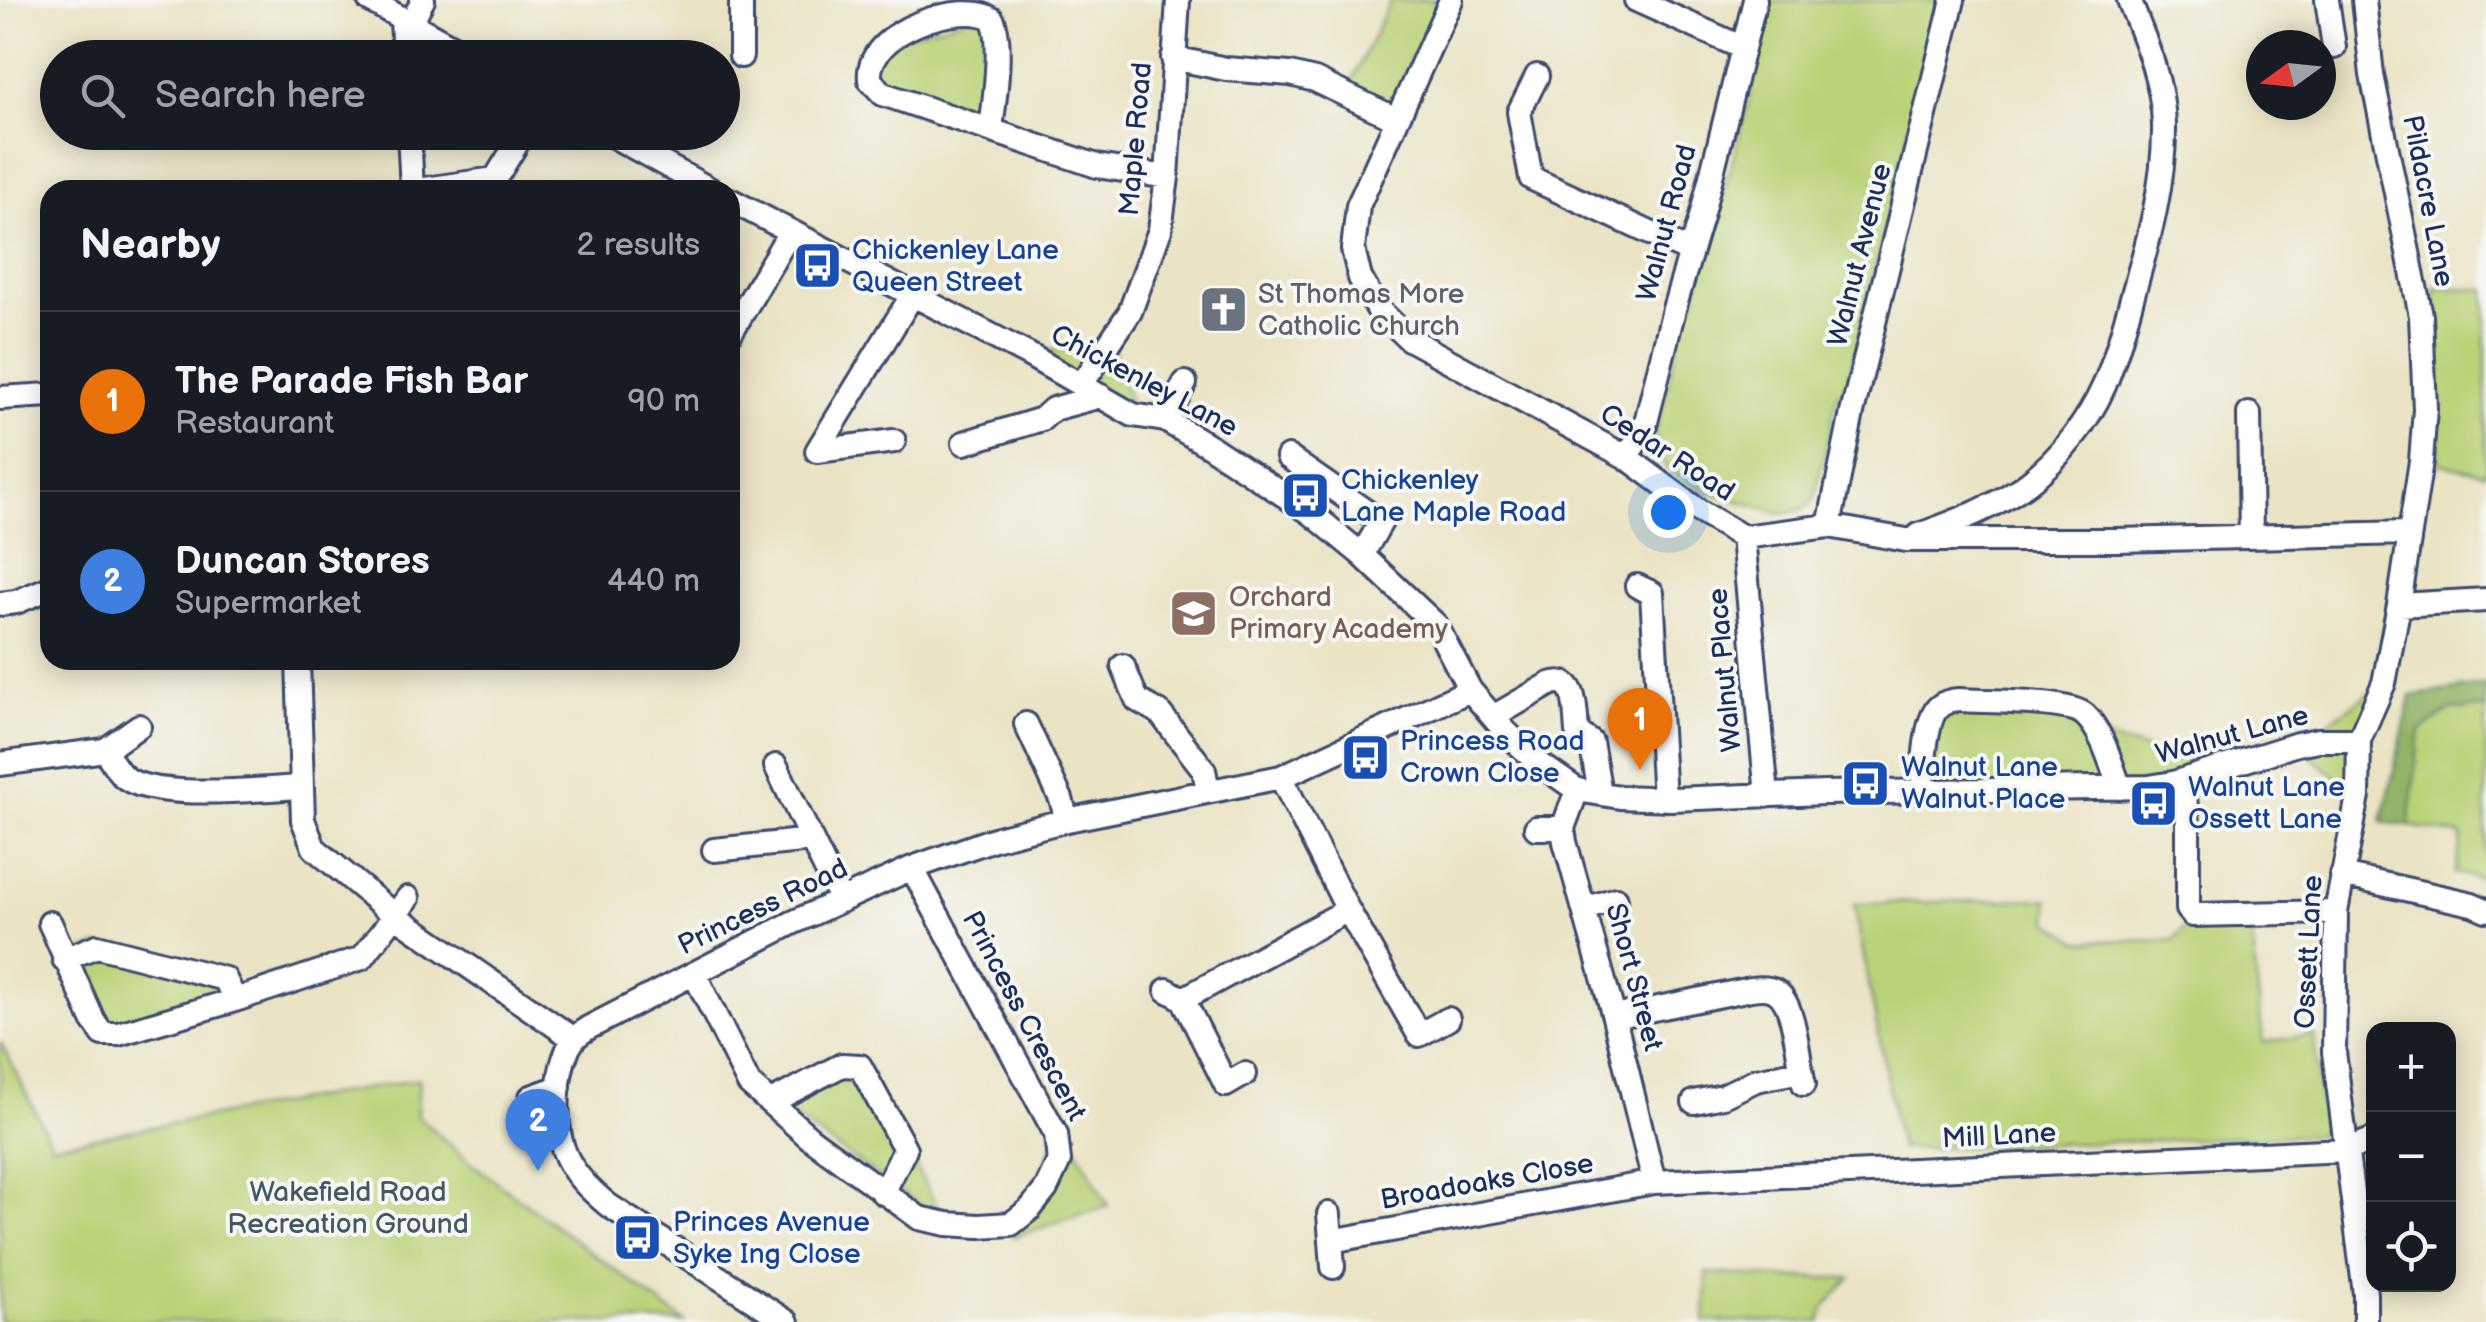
<!DOCTYPE html>
<meta charset="utf-8">
<style>
:root{--surface:#171b24;--page:#242831;--text:#f1f3f6;--muted:#9ea1a6;--line:#363941;--accent:#d690ce}
body{margin:0;font-family:"Balsamiq Sans",sans-serif;background:var(--page);color:var(--text)}
.controls{position:absolute;right:30px;bottom:30px;display:grid;overflow:hidden;border-radius:20px;box-shadow:0 5px 25px #0003}
.controls button{width:90px;height:90px;display:grid;place-items:center;padding:0;border:0;border-bottom:2px solid var(--line);background:var(--surface);color:var(--text);font:50px sans-serif}
.compass{position:absolute;left:2246px;top:30px;width:90px;height:90px;border-radius:50%;background:var(--surface);box-shadow:0 5px 25px #0003;rotate:255deg}
.you{position:absolute;left:1668px;top:512px;width:35px;height:35px;margin:-25px;border:8px solid #fff;border-radius:50%;background:#1a73e8;box-shadow:0 0 0 15px #1a73e833}
.badge{display:grid;place-items:center;width:65px;height:65px;border-radius:50%;background:var(--accent);color:#fff;font-size:32px;font-weight:700}
.pin{position:absolute;translate:-50% -82px;filter:drop-shadow(0 2px 5px #0008)}
.pin::after{content:'';position:absolute;top:52px;width:35px;height:30px;background:inherit;clip-path:polygon(0 0,100% 0,50% 100%)}
.list{margin:0;padding:0;list-style:none}
h2{display:flex;justify-content:space-between;align-items:center;height:130px;margin:0;padding:0 40px;font-size:42px}
h2 small{font-size:32px;font-weight:400;color:var(--muted)}
.list li{display:grid;grid-template-columns:65px 1fr auto;gap:30px;align-items:center;box-sizing:border-box;height:180px;padding:0 40px;border-top:2px solid var(--line)}
.list b{display:block;font-size:38px;white-space:nowrap}
.list p{margin:0;font-size:32px;white-space:nowrap;color:var(--muted)}
.list em{font-size:32px;font-style:normal;color:var(--muted)}
.icon{flex:none;width:55px;height:55px;fill:none;stroke:currentColor;stroke-width:2;stroke-linecap:round;stroke-linejoin:round}
.map{position:relative;flex:none;width:2486px;height:1322px;overflow:hidden}
.search{position:absolute;background:var(--surface);box-shadow:0 5px 25px #0003;left:40px;top:40px;width:700px;height:110px;display:flex;align-items:center;gap:25px;box-sizing:border-box;padding:0 35px;border-radius:55px;color:var(--muted);font-size:38px}
.panel{position:absolute;background:var(--surface);box-shadow:0 5px 25px #0003;left:40px;top:180px;width:700px;height:490px;border-radius:30px}
.map>svg:first-child{display:block}
.green{fill:#bad277;stroke:#6a806a;stroke-width:2.5}
.forest{fill:#93b468;stroke:#577263;stroke-width:2.5}
.lines{fill:none;stroke-linecap:round;stroke-linejoin:round}
.minor-casing{stroke:#3a4a6d;stroke-width:28}
.minor{stroke:#fff;stroke-width:22}
.labels{text-anchor:middle;dominant-baseline:central;stroke-width:8;stroke-linejoin:round;paint-order:stroke}
.street-label{font-size:28px;fill:#1b2f5e;stroke:#f6f6f2}
.transit-label{font-size:28px;fill:#164399;stroke:#f6f6f2;text-anchor:start}
.worship-label{font-size:28px;fill:#5b616d;stroke:#f6f6f2;text-anchor:start}
.education-label{font-size:28px;fill:#785e54;stroke:#f6f6f2;text-anchor:start}
.park-label{font-size:28px;fill:#435864;stroke:#f6f6f2}
</style>
<div class="map">
<svg width="2486" height="1322" viewBox="0 0 2486 1322">
<rect width="100%" height="100%" fill="#f6f6f2"/>
<filter id="ink" filterUnits="userSpaceOnUse"><feTurbulence type="fractalNoise" baseFrequency=".01" numOctaves="2"/><feDisplacementMap in="SourceGraphic" scale="20" xChannelSelector="R" yChannelSelector="G"/><feConvolveMatrix kernelMatrix="1 2 1 2 8 2 1 2 1" color-interpolation-filters="sRGB"/></filter>
<filter id="wash" filterUnits="userSpaceOnUse"><feTurbulence type="fractalNoise" baseFrequency=".0048" numOctaves="4" result="noise"/><feDisplacementMap in="SourceGraphic" scale="40" xChannelSelector="R" yChannelSelector="G"/><feGaussianBlur stdDeviation="2.25" result="paint"/><feColorMatrix in="noise" values="0 0 0 0 0 0 0 0 0 0 0 0 0 0 0 0 0 1.4 0 .05"/><feComposite in="paint" operator="in"/></filter>
<g filter="url(#wash)">
<rect width="100%" height="100%" fill="#eae3c4"/>
<path class="green" d="M1391 0H1451L1396 119 1345 95Z
M1767 0H1941L1846 388 1837 397 1815 496 1812 503 1803 509 1785 514 1710 493 1666 468 1654 437 1684 318 1692 307 1751 92 1748 70Z
M986 13 991 129 883 94 869 71 883 41Z
M2435 288 2486 289V473L2439 464Z
M1111 339 1133 415 1029 355Z
M2384 683 2359 740 2358 796 2297 744Z
M2059 706 2100 737 2217 768 2173 783 1922 792 1936 710Z
M2486 708V880L2455 873 2462 835 2409 826 2419 731 2450 710Z
M2048 899 2049 921 2078 941 2173 940 2195 918 2250 916 2263 1042 2314 1035 2323 1130 2318 1135 1900 1149 1854 904Z
M97 946 225 979 235 1000 103 1034 64 959Z
M0 1041 52 1145 419 1079 417 1116 471 1163 685 1322H0Z
M860 1066 947 1224 771 1102Z
M1068 1132 1108 1206 1013 1237 1011 1224 1030 1209 1056 1134Z
M1707 1273 1778 1278H1851L1824 1307 1821 1322H1705Z"/>
<path class="forest" d="M2486 684V708L2450 710 2420 731 2409 826 2382 822 2411 696Z"/>
</g>
<g filter="url(#ink)">
<g class="lines">
<defs>
<path id="minor" d="M369 0 473 58
M741 0V56
M1451 0 1358 206 1353 249 1360 278 1378 309 1409 339 1626 457 1699 511 1743 537 1829 526 1906 540H2117L2408 533
M1636 0 1743 48
M2327 0 2334 47
M2364 0 2372 75 2421 316 2425 409 2421 461 2399 605 2384 683 2359 740 2358 796 2336 912 2334 1052 2365 1294V1322
M402 19 404 58
M411 23 423 0
M1173 58 1226 69 1290 74 1315 80 1396 119
M1537 76 1519 112 1531 178 1689 251
M991 129C994 104 1004 39 992 19 967 0 864 29 870 80L883 94 1097 166 1167 177
M409 132 412 190
M606 132 711 190
M418 190 495 179 524 132
M730 200 1029 355 1133 415 1165 420 1211 447 1311 513 1362 555 1436 625 1470 690 1504 730 1537 762 1577 790 1620 797 1672 799 1825 793 2149 787 2173 783 2297 744 2318 740H2359
M730 334 790 232
M1082 384 1130 312 1160 230 1167 177 1178 0
M0 398 50 395
M2249 414 2251 537
M1165 420 1185 383
M894 441 817 451 913 294
M964 443 1042 419 1053 409 1101 396
M1288 457 1381 522 1362 555
M1626 457 1644 430 1674 309 1701 217 1755 0
M1829 526 1852 413 1953 0
M1919 535C1957 521 1996 507 2029 482 2060 458 2088 422 2104 386 2116 358 2124 327 2132 298 2148 242 2165 184 2164 125 2163 82 2145 40 2129 0
M1743 537 1767 796
M1637 586 1652 593 1664 799
M0 604 16 602 50 588
M2399 605 2486 600
M298 660 303 820 314 848 393 914 574 1039
M1123 666 1137 700 1159 712 1204 770 1208 791
M1493 717 1550 684C1578 673 1575 714 1577 732L1591 742 1600 793
M1026 724 1061 799 1067 820
M105 750C110 758 116 770 123 776 151 801 262 789 301 787
M0 764 105 750 139 726
M776 766 841 901
M1281 777 1348 910 1419 1035 1448 1019
M2183 780 2188 823V909L2193 915 2336 912
M1577 790 1563 828 1565 842 1614 1017 1654 1182
M1922 792C1924 771 1924 727 1936 710 1942 702 1950 701 1959 700 1985 702 2068 700 2085 715 2103 732 2111 765 2120 788
M1536 828H1563
M714 850 811 840
M2342 875 2472 904 2486 910
M1585 909 1616 899
M50 923 93 1020 103 1034H118L235 1000 362 958 408 898
M64 959 97 946 225 979 235 1000
M695 975 749 1084 810 1138 919 1218 947 1224 979 1226 1011 1224 1030 1209 1046 1189 1059 1161 1056 1134 912 868
M1167 990 1183 999 1226 1085 1245 1074
M1183 999 1348 910
M1614 1017 1751 989C1758 988 1768 987 1775 991 1796 1002 1798 1062 1804 1084
M531 1097 559 1087
M771 1102 842 1065 860 1066 905 1149 883 1193
M1694 1102 1723 1096 1756 1080 1801 1071
M1329 1214 1333 1267
M1331 1241 1654 1182 2346 1150 2374 1139
M787 1322 608 1205C590 1190 572 1173 564 1151 553 1124 555 1060 576 1037 579 1034 584 1031 588 1028L792 923 912 868 997 838 1067 820 1281 777 1470 690"/>
</defs>
<use href="#minor" class="minor-casing"/>
<use href="#minor" class="minor"/>
</g>
</g>
<defs>
<symbol id="bus-square" viewBox="-11 -11 22 22"><rect x="-9" y="-9" width="18" height="18" rx="4" fill="#1a4fb4" stroke="#f6f6f2"/><path d="M-5-6H5V4H4V6H2V4H-2V6H-4V4H-5ZM-3.5-4V0h7V-4ZM-3.5 1.2v1.5H-2V1.2ZM2 1.2v1.5H3.5V1.2Z" fill="#fff"/></symbol>
<symbol id="church-square" viewBox="-11 -11 22 22"><rect x="-9" y="-9" width="18" height="18" rx="4" fill="#6b7280" stroke="#f6f6f2"/><path d="M-1.2-6h2.4v3.5h3.3v2.4h-3.3V6h-2.4V-.1h-3.3v-2.4h3.3Z" fill="#fff"/></symbol>
<symbol id="school-square" viewBox="-11 -11 22 22"><rect x="-9" y="-9" width="18" height="18" rx="4" fill="#8d6e63" stroke="#f6f6f2"/><path d="M0-5L7-2L0 1L-7-2ZM-4 1L0 2.5L4 1V4Q0 6-4 4Z" fill="#fff"/></symbol>
</defs>
<g fill-rule="evenodd">
<use href="#bus-square" x="790" y="238" width="55" height="55"/>
<use href="#church-square" x="1196" y="282" width="55" height="55"/>
<use href="#bus-square" x="1278" y="468" width="55" height="55"/>
<use href="#school-square" x="1166" y="586" width="55" height="55"/>
<use href="#bus-square" x="1338" y="730" width="55" height="55"/>
<use href="#bus-square" x="1838" y="756" width="55" height="55"/>
<use href="#bus-square" x="2126" y="776" width="55" height="55"/>
<use href="#bus-square" x="610" y="1210" width="55" height="55"/>
</g>
<g class="labels">
<g class="street-label">
<text transform="translate(1136 139) rotate(-85)">Maple Road</text>
<text transform="translate(2428 201) rotate(79)">Pildacre Lane</text>
<text transform="translate(1667 223) rotate(-75)">Walnut Road</text>
<text transform="translate(1860 255) rotate(-76)">Walnut Avenue</text>
<text transform="translate(1144 381) rotate(28)">Chickenley Lane</text>
<text transform="translate(1667 453) rotate(33)">Cedar Road</text>
<text transform="translate(1725 670) rotate(-95)">Walnut Place</text>
<text transform="translate(2232 735) rotate(-15)">Walnut Lane</text>
<text transform="translate(763 907) rotate(-26)">Princess Road</text>
<text transform="translate(2309 952) rotate(-87)">Ossett Lane</text>
<text transform="translate(1634 977) rotate(75)">Short Street</text>
<text transform="translate(1024 1016) rotate(62)">Princess Crescent</text>
<text transform="translate(1999 1136) rotate(-3)">Mill Lane</text>
<text transform="translate(1487 1182) rotate(-10)">Broadoaks Close</text>
</g>
<g class="transit-label">
<text x="852" y="250">Chickenley Lane<tspan x="852" dy="32">Queen Street</tspan></text>
<text x="1341" y="480">Chickenley<tspan x="1341" dy="32">Lane Maple Road</tspan></text>
<text x="1400" y="741">Princess Road<tspan x="1400" dy="32">Crown Close</tspan></text>
<text x="1901" y="767">Walnut Lane<tspan x="1901" dy="32">Walnut Place</tspan></text>
<text x="2188" y="787">Walnut Lane<tspan x="2188" dy="32">Ossett Lane</tspan></text>
<text x="673" y="1222">Princes Avenue<tspan x="673" dy="32">Syke Ing Close</tspan></text>
</g>
<g class="worship-label">
<text x="1258" y="294">St Thomas More<tspan x="1258" dy="32">Catholic Church</tspan></text>
</g>
<g class="education-label">
<text x="1229" y="597">Orchard<tspan x="1229" dy="32">Primary Academy</tspan></text>
</g>
<g class="park-label">
<text x="348" y="1192">Wakefield Road<tspan x="348" dy="32">Recreation Ground</tspan></text>
</g>
</g>
</svg>
<div class="controls">
<button>+</button>
<button>−</button>
<button><svg class="icon" aria-label="locate" viewBox="0 0 24 24"><circle cx="12" cy="12" r="6"/><path d="M12 2v4M12 18v4M2 12h4M18 12h4"/></svg></button>
</div>
<svg class="compass" viewBox="-18 -18 36 36"><path d="M0-13l5 13h-10z" fill="#e53935"/><path d="M0 13l5-13h-10z" fill="#9ea1a6"/></svg>
<div class="you"></div>
<div class="pin badge" style="left:1640px;top:770px;background:#e8710a">1</div>
<div class="pin badge" style="left:538px;top:1171px;background:#3f7fe0">2</div>
<div class="search"><svg class="icon" aria-label="search" viewBox="0 0 24 24"><circle cx="10" cy="10" r="6"/><path d="M15 15l6 6"/></svg>Search here</div>
<section class="panel">
<h2>Nearby<small>2 results</small></h2>
<ul class="list">
<li><span class="badge" style="background:#e8710a">1</span><div><b>The Parade Fish Bar</b><p>Restaurant</p></div><em>90 m</em></li>
<li><span class="badge" style="background:#3f7fe0">2</span><div><b>Duncan Stores</b><p>Supermarket</p></div><em>440 m</em></li>
</ul>
</section>
</div>
